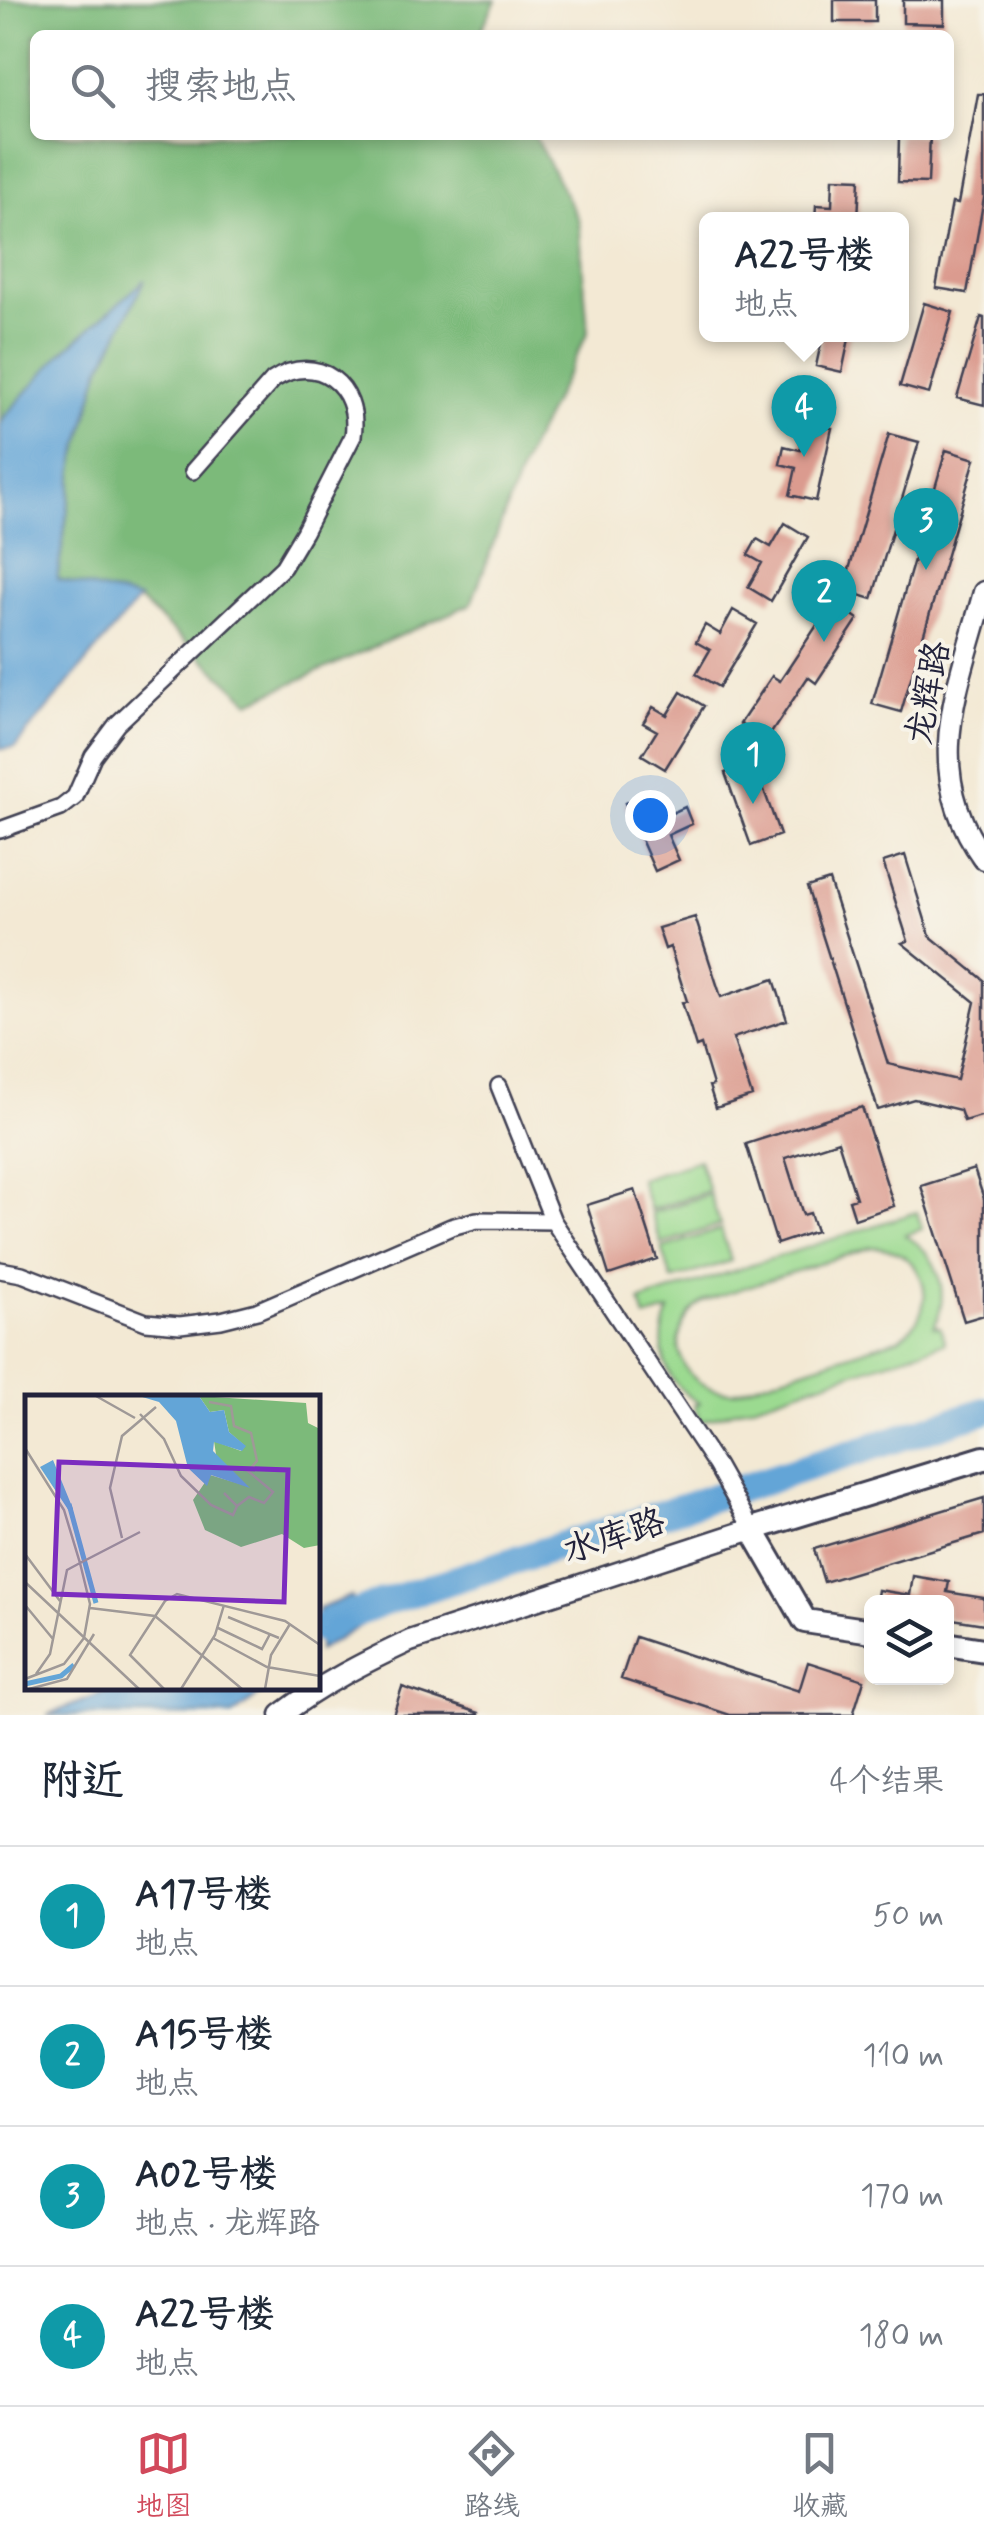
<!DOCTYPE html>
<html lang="zh">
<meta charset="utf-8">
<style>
:root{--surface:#fff;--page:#f6f6f7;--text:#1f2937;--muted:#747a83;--line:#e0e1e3;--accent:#d1495b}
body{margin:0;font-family:Mynerve,"LXGW WenKai TC",sans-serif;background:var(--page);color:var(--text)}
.controls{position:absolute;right:30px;bottom:30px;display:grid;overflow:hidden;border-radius:15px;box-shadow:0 5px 15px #0003}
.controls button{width:90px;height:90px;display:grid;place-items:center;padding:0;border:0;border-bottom:2px solid var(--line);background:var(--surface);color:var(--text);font:50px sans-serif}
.you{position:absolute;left:650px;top:815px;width:35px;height:35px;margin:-25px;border:8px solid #fff;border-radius:50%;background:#1a73e8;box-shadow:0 0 0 15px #1a73e833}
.badge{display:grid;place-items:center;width:65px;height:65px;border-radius:50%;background:var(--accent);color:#fff;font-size:32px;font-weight:700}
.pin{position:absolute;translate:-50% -82px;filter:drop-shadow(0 2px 5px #0008)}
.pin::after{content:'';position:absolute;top:52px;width:35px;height:30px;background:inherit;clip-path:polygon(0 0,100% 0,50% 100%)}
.popup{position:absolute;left:699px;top:212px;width:210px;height:130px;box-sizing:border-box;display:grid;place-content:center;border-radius:15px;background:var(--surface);filter:drop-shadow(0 2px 8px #0005);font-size:32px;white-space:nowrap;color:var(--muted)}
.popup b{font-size:38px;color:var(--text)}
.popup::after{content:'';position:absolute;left:50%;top:100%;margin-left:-20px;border:20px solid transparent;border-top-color:var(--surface)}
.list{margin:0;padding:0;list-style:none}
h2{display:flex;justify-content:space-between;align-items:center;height:130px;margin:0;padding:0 40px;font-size:42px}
h2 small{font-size:32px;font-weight:400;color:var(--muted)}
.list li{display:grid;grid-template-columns:65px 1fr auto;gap:30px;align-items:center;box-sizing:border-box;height:140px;padding:0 40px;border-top:2px solid var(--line)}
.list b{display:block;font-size:38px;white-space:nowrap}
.list p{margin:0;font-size:32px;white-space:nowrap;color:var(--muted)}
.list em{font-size:32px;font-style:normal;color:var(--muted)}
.icon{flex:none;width:55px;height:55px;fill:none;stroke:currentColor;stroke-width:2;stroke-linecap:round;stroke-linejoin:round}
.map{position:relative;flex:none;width:984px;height:1715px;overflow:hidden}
.search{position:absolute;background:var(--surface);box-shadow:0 5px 15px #0003;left:30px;right:30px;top:30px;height:110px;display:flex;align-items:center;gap:25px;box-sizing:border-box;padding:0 35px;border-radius:15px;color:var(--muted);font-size:38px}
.sheet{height:690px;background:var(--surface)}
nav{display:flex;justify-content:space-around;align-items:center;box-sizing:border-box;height:140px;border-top:2px solid var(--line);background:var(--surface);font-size:28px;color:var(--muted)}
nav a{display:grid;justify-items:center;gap:5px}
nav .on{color:var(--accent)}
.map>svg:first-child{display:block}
.green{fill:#9bda90;stroke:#5e7e66;stroke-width:2.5;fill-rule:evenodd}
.forest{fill:#7cba7a;stroke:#4f6e5a;stroke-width:2.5}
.water{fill:#63a5d7;stroke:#426489;stroke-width:2.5}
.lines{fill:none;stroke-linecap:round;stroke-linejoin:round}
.river{stroke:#63a5d7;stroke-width:28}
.building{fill:#db9b8f}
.minor-casing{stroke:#414052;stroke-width:20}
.tertiary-casing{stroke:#414052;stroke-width:25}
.secondary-casing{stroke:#414052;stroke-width:28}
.minor{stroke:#fff;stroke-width:15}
.tertiary{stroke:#fff;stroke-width:20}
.secondary{stroke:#fff;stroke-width:22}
.labels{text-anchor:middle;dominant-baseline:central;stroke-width:8;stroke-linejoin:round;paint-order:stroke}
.street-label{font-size:35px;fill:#22223b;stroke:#f7f3e8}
.inset-river{fill:none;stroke:#63a5d7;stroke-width:5}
.inset-road{fill:none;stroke:#9f9997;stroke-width:2.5}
.view{fill:#7b2cbf;fill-opacity:0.15;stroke:#7b2cbf;stroke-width:5}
.inset-edge{fill:none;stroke:#22223b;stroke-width:5}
</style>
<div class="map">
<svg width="984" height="1715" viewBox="0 0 984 1715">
<rect width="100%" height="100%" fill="#f7f3e8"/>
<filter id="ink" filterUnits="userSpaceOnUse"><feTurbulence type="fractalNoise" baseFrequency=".01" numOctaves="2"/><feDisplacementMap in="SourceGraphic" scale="20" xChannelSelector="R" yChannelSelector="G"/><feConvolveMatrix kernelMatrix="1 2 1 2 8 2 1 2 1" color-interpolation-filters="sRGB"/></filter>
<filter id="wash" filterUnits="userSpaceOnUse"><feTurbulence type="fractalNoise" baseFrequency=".0048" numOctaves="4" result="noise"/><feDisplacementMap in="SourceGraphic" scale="40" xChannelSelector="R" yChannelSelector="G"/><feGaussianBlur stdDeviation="2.25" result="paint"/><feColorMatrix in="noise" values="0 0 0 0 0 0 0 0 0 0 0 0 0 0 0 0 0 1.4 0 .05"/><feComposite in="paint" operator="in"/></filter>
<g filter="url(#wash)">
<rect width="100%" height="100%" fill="#f3e9d4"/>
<path class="green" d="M699 1160 709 1191 650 1210 640 1179Z
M710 1194 720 1225 661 1244 651 1213Z
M917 1212 922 1229 905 1235C939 1255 951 1292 934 1327H940L945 1343 700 1422 694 1405 699 1403C664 1383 654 1347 669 1311L645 1318 640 1301ZM871 1247C925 1247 944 1307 900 1338L733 1392C679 1392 659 1332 703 1301Z
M721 1229 731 1261 672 1280 662 1248Z"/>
<path class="forest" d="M0 0H496L481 31 483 35H35V135H534L579 221 588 332 526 456 471 604 250 702 139 600 57 580 75 462 100 370 143 283 62 353 4 417 0 426Z"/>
<path class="water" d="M145 280 100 370 75 462 57 579 139 599 15 747 0 749V426L4 417 62 353Z
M351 1596 363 1624 318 1651V1609Z
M117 1688H269L233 1715H47Z"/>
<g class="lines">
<path class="river" d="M318 1628 387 1601 984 1411"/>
</g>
<g id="blocks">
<path class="building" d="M834 0H875V22H834Z
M903 0H944V24L903 23Z
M978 94H984V198L967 293 936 288 952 203 958 204Z
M899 135H930L928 183 898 182Z
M833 178 860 179 858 220H815L816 205 832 206Z
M924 303 953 312 929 394 900 386Z
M981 317 984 318V405L957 398Z
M823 334H850L842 372 816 366Z
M806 423 832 428 816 501 790 495 796 468 780 464 784 446 800 450Z
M889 434 919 442 872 599 843 590Z
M946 450 975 459 901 712 872 704Z
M785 523 808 537 771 601 748 587 762 563 748 555 757 539 771 547Z
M833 601 858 619 816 683 808 677 766 741 740 724 772 676 780 681Z
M733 610 757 624 719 687 696 674 710 650 696 642 705 625 720 634Z
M681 692 704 706 665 769 642 755 657 731 643 723 653 707 667 715Z
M754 762 780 835 751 846 725 773Z
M650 792 661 818 685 807 692 824 668 835 679 860 655 871 625 803Z
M905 855 930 936 984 980V1115L964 1121 960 1110 914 1099 878 1110 807 887 829 880 888 1064 957 1080 975 1002 902 943 908 941 883 862Z
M695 917 721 997 774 979 787 1020 733 1038 752 1096 716 1108 709 1086 713 1085 701 1045 696 1047 682 1002 687 1001 670 947 665 949 658 928Z
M862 1107 894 1206 855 1219 849 1200 856 1198 838 1141 785 1158 803 1215 810 1213 816 1231 777 1244 746 1144Z
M974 1169 984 1199V1315L964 1321 921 1186Z
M635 1190 657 1259 609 1275 587 1205Z
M984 1498V1534L824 1582 814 1549Z
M913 1576 949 1582 947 1592 984 1598V1624L946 1618V1602H876L878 1590 910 1595Z
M635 1637 799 1691 808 1662 864 1680 853 1715H730L621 1679Z
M402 1687 479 1713V1715H393Z"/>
</g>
</g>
<g filter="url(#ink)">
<use href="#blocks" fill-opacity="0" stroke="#414052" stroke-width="2.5"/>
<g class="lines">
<defs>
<path id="minor" d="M0 830 61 808 75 797 93 756 117 724 283 567 304 532 353 436C361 386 317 351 273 380L193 471
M499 1086 553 1221 716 1465 752 1529
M0 1270 22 1274 146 1322 180 1325 221 1320 257 1311 451 1227 477 1220 553 1221"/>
<path id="tertiary" d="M984 592C959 686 919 770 984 859
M281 1715C321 1684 365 1662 410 1641L752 1529"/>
<path id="secondary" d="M872 1631 805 1621 752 1529 984 1458
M946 1644 984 1650"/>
</defs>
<use href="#minor" class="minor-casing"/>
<use href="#tertiary" class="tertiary-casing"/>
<use href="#secondary" class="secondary-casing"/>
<use href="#minor" class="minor"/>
<use href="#tertiary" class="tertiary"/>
<use href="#secondary" class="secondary"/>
</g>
</g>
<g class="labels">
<g class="street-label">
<text transform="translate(929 693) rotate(-79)">龙辉路</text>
<text transform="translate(614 1537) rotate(-18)">水库路</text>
</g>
</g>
<g transform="translate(25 1395)">
<rect width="295" height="295" fill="#f3e9d4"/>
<path d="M174 1 281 8 283 28 295 34V150L279 153 257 139 216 152 180 135 168 105 185 80 222 91 192 66 189 46 216 56 220 51 204 37 199 15 185 17Z" fill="#7cba7a"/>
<path d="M114 1H174L185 17 199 15 204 37 221 51 217 56 189 47 188 56 225 93 186 80 182 91 163 73 151 26 134 7ZM28 65 48 114 44 116 15 72Z" fill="#63a5d7"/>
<path class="inset-river" d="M44 109 71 208M0 289 36 281 49 270"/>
<path class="inset-road" d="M71 1 110 23M184 7 206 11 209 31 226 38 232 66 223 76 248 97 239 108 224 102 212 111M115 19 139 44 156 81 186 110 208 120 212 111 199 98M0 53 39 115 55 168 115 137M97 143 85 93 97 41 131 12M0 159 35 206M0 187 114 294M0 210 28 244M65 213 130 221 217 294M203 222 254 243M193 233 237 254 245 239M188 243 242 272 295 281M0 284 39 269 59 243 65 209 55 168 42 175 25 259 11 279M4 294 42 284 69 239M139 294 105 260 140 206 152 199 260 226 295 250M156 294 190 240 199 210M240 294 246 260 265 229"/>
<path class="view" d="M34 67 263 75 259 207 29 199Z"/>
<rect width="295" height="295" class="inset-edge"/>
</g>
</svg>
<div class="controls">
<button><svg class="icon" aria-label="layers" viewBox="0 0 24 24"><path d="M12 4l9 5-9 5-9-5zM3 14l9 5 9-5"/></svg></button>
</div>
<div class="you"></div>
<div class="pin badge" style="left:753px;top:804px;background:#0f9aa8">1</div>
<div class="pin badge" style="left:824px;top:642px;background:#0f9aa8">2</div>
<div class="pin badge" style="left:926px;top:570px;background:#0f9aa8">3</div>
<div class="pin badge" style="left:804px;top:457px;background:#0f9aa8">4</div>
<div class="popup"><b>A22号楼</b>地点</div>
<div class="search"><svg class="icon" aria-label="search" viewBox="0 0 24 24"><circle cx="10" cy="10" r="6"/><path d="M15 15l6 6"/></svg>搜索地点</div>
</div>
<section class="sheet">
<h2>附近<small>4个结果</small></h2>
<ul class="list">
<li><span class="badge" style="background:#0f9aa8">1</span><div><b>A17号楼</b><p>地点</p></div><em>50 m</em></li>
<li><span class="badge" style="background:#0f9aa8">2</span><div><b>A15号楼</b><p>地点</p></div><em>110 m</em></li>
<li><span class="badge" style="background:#0f9aa8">3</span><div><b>A02号楼</b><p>地点 · 龙辉路</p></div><em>170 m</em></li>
<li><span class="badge" style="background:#0f9aa8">4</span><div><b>A22号楼</b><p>地点</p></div><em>180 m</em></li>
</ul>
</section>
<nav>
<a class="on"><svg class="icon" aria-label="map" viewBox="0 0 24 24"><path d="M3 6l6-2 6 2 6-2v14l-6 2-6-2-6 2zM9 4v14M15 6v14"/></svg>地图</a>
<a><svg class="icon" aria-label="directions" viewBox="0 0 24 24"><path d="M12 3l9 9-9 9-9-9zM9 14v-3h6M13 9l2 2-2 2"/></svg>路线</a>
<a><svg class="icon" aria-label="saved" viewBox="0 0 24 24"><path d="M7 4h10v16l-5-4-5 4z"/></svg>收藏</a>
</nav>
